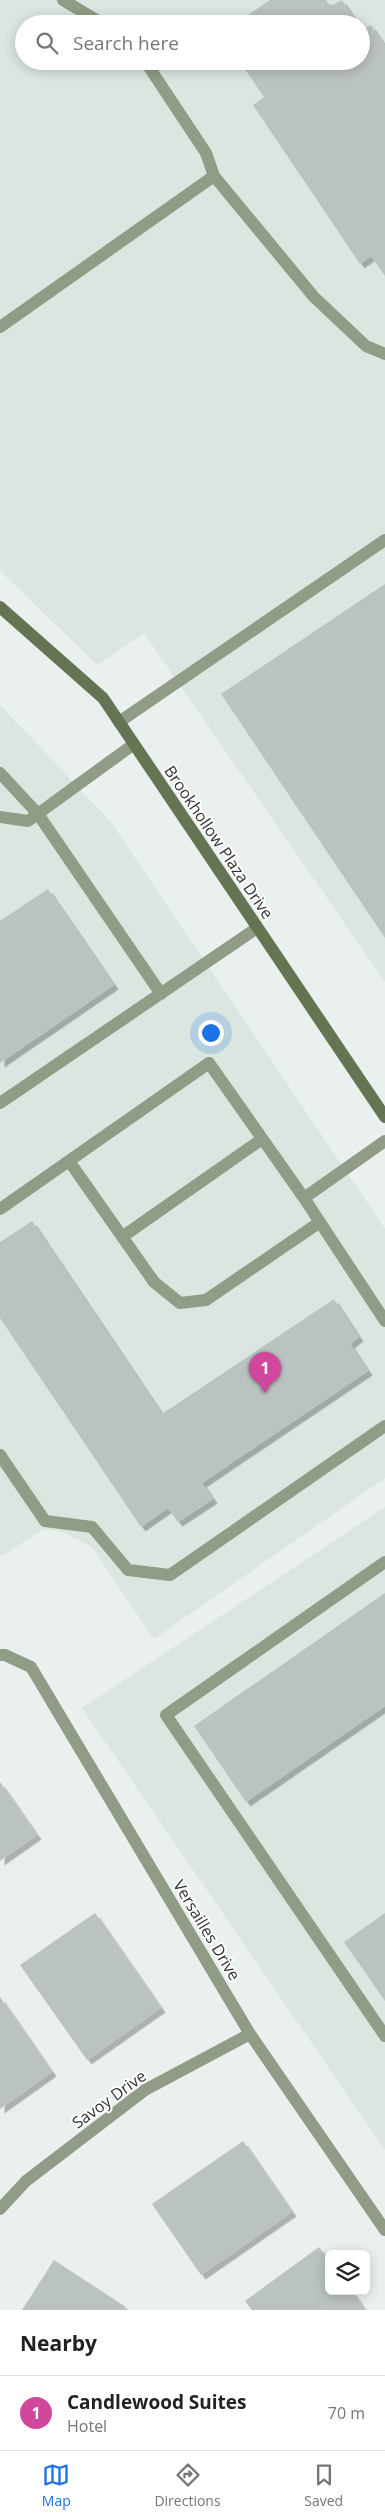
<!DOCTYPE html>
<style>
:root{--surface:#fff;--page:#f6f6f6;--text:#222;--muted:#767676;--line:#e0e0e0;--accent:#1a73e8}
body{margin:0;font-family:"Open Sans",sans-serif;background:var(--page);color:var(--text)}
.controls{position:absolute;right:15px;bottom:15px;display:grid;overflow:hidden;border-radius:8px;box-shadow:0 2px 12px #0003}
.controls button{width:45px;height:45px;display:grid;place-items:center;padding:0;border:0;border-bottom:1px solid var(--line);background:var(--surface);color:var(--text);font:25px sans-serif}
.you{position:absolute;left:210px;top:1032px;width:18px;height:18px;margin:-12px;border:4px solid #fff;border-radius:50%;background:#1a73e8;box-shadow:0 0 0 8px #1a73e833}
.badge{display:grid;place-items:center;width:32px;height:32px;border-radius:50%;background:var(--accent);color:#fff;font-size:16px;font-weight:700}
.pin{position:absolute;translate:-50% -41px;filter:drop-shadow(0 1px 2px #0008)}
.pin::after{content:'';position:absolute;top:26px;width:18px;height:15px;background:inherit;clip-path:polygon(0 0,100% 0,50% 100%)}
.list{margin:0;padding:0;list-style:none}
h2{display:flex;justify-content:space-between;align-items:center;height:65px;margin:0;padding:0 20px;font-size:21px}
h2 small{font-size:16px;font-weight:400;color:var(--muted)}
.list li{display:grid;grid-template-columns:32px 1fr auto;gap:15px;align-items:center;box-sizing:border-box;height:75px;padding:0 20px;border-top:1px solid var(--line)}
.list b{display:block;font-size:19px;white-space:nowrap}
.list p{margin:0;font-size:16px;white-space:nowrap;color:var(--muted)}
.list em{font-size:16px;font-style:normal;color:var(--muted)}
.icon{flex:none;width:28px;height:28px;fill:none;stroke:currentColor;stroke-width:2;stroke-linecap:round;stroke-linejoin:round}
.map{position:relative;flex:none;width:385px;height:2310px;overflow:hidden}
.search{position:absolute;background:var(--surface);box-shadow:0 2px 12px #0003;left:15px;right:15px;top:15px;height:55px;display:flex;align-items:center;gap:12px;box-sizing:border-box;padding:0 18px;border-radius:28px;color:var(--muted);font-size:19px}
.sheet{height:140px;background:var(--surface)}
nav{display:flex;justify-content:space-around;align-items:center;box-sizing:border-box;height:70px;border-top:1px solid var(--line);background:var(--surface);font-size:14px;color:var(--muted)}
nav a{display:grid;justify-items:center;gap:2px}
nav .on{color:var(--accent)}
.map>svg:first-child{display:block}
.built{fill:#dae6df;fill-rule:evenodd}
.building{fill:#bbc2c2;filter:url(#shadow)}
.lines{fill:none;stroke-linecap:round;stroke-linejoin:round}
.lane{stroke:#919c86;stroke-width:12}
.secondary{stroke:#657554;stroke-width:12}
.labels{text-anchor:middle;dominant-baseline:central;stroke-width:4;stroke-linejoin:round;paint-order:stroke}
.street-label{font-size:16px;fill:#303231;stroke:#fff}
</style>
<div class="map">
<svg width="385" height="2310" viewBox="0 0 385 2310">
<defs>
<filter id="shadow"><feDropShadow dx="4.5" dy="4.5" stdDeviation="0" flood-color="#0004"/></filter>
</defs>
<rect width="100%" height="100%" fill="#eaf0ed"/>
<path class="built" d="M0 0H385V982L144 633 97 665 0 571ZM24 24H361V61H24Z
M0 705 110 821 385 1229V1478L154 1639 91 1546 62 1532 44 1529 0 1557Z
M385 1507V2150L82 1708Z"/>
<path class="building" d="M270 0H326L330 6 342 0 358 24H235Z
M371 25 385 46V276L371 256 360 264 253 105 264 97 242 65 248 61H361V29L362 30Z
M385 584V938L221 694Z
M48 889 114 985 0 1063V921Z
M32 1221 162 1414 334 1299 359 1337 350 1344 368 1371 202 1483 213 1499 178 1522 168 1508 141 1527 0 1318V1242Z
M385 1593V1706L246 1802 194 1726Z
M0 1782 37 1835 0 1861Z
M95 1913 161 2008 87 2060 20 1965Z
M385 1913V2001L344 1942Z
M0 1997 52 2072 0 2109Z
M243 2141 292 2212 201 2275 152 2204Z
M319 2247 329 2260V2291H352L365 2310H252L245 2301Z
M54 2260 126 2307 124 2310H22Z"/>
<g class="lines">
<path class="lane" d="M63 0 103 24
M214 176 314 297 366 346 385 354
M0 327 214 176 206 153 145 61
M119 722 385 540
M0 773 38 814 161 994
M0 817 28 821 134 744
M0 1103 257 928
M69 1161 154 1282 180 1303 206 1300 320 1222
M304 1198 385 1141
M0 1209 209 1063 304 1198 385 1321
M122 1237 262 1139
M0 1455 45 1521 92 1527 128 1570 170 1575 385 1426
M385 1562 166 1715 385 2036
M0 1655H5L31 1667 250 2034 385 2230
M0 2209 26 2181 145 2090 250 2034"/>
<path class="secondary" d="M0 607 103 698 385 1117"/>
</g>
<g class="labels">
<g class="street-label">
<text transform="translate(219 842) rotate(56)">Brookhollow Plaza Drive</text>
<text transform="translate(207 1930) rotate(59)">Versailles Drive</text>
<text transform="translate(109 2099) rotate(-36)">Savoy Drive</text>
</g>
</g>
</svg>
<div class="controls">
<button><svg class="icon" aria-label="layers" viewBox="0 0 24 24"><path d="M12 4l9 5-9 5-9-5zM3 14l9 5 9-5"/></svg></button>
</div>
<div class="you"></div>
<div class="pin badge" style="left:265px;top:1393px;background:#d1479c">1</div>
<div class="search"><svg class="icon" aria-label="search" viewBox="0 0 24 24"><circle cx="10" cy="10" r="6"/><path d="M15 15l6 6"/></svg>Search here</div>
</div>
<section class="sheet">
<h2>Nearby<small></small></h2>
<ul class="list">
<li><span class="badge" style="background:#d1479c">1</span><div><b>Candlewood Suites</b><p>Hotel</p></div><em>70 m</em></li>
</ul>
</section>
<nav>
<a class="on"><svg class="icon" aria-label="map" viewBox="0 0 24 24"><path d="M3 6l6-2 6 2 6-2v14l-6 2-6-2-6 2zM9 4v14M15 6v14"/></svg>Map</a>
<a><svg class="icon" aria-label="directions" viewBox="0 0 24 24"><path d="M12 3l9 9-9 9-9-9zM9 14v-3h6M13 9l2 2-2 2"/></svg>Directions</a>
<a><svg class="icon" aria-label="saved" viewBox="0 0 24 24"><path d="M7 4h10v16l-5-4-5 4z"/></svg>Saved</a>
</nav>
